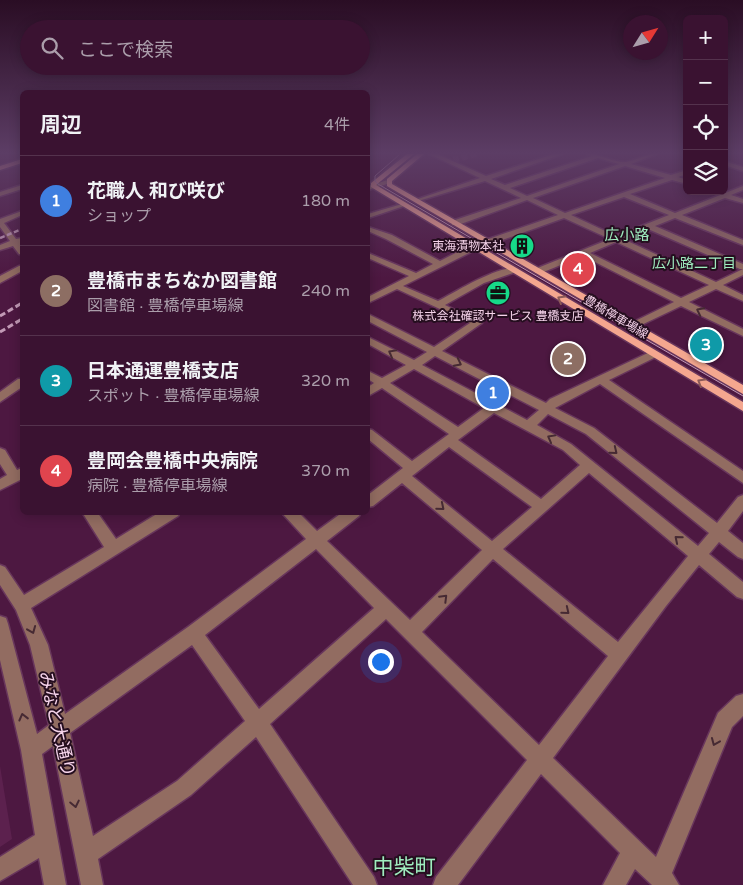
<!DOCTYPE html>
<html lang="ja">
<meta charset="utf-8">
<style>
:root{--surface:#3a1231;--page:#411b39;--text:#f1f3f6;--muted:#ab9eab;--line:#54324d;--accent:#1a73e8}
body{margin:0;font-family:"Varela Round","Noto Sans JP",sans-serif;background:var(--page);color:var(--text)}
.controls{position:absolute;right:15px;top:15px;display:grid;overflow:hidden;border-radius:8px;box-shadow:0 2px 12px #0003}
.controls button{width:45px;height:45px;display:grid;place-items:center;padding:0;border:0;border-bottom:1px solid var(--line);background:var(--surface);color:var(--text);font:25px sans-serif}
.compass{position:absolute;left:623px;top:15px;width:45px;height:45px;border-radius:50%;background:var(--surface);box-shadow:0 2px 12px #0003;rotate:53deg}
.you{position:absolute;left:380px;top:661px;width:18px;height:18px;margin:-12px;border:4px solid #fff;border-radius:50%;background:#1a73e8;box-shadow:0 0 0 8px #1a73e833}
.badge{display:grid;place-items:center;width:32px;height:32px;border-radius:50%;background:var(--accent);color:#fff;font-size:16px;font-weight:700}
.pin{position:absolute;translate:-50% -50%;border:2px solid #fff;box-shadow:0 1px 5px #0006}
.list{margin:0;padding:0;list-style:none}
h2{display:flex;justify-content:space-between;align-items:center;height:65px;margin:0;padding:0 20px;font-size:21px}
h2 small{font-size:16px;font-weight:400;color:var(--muted)}
.list li{display:grid;grid-template-columns:32px 1fr auto;gap:15px;align-items:center;box-sizing:border-box;height:90px;padding:0 20px;border-top:1px solid var(--line)}
.list b{display:block;font-size:19px;white-space:nowrap}
.list p{margin:0;font-size:16px;white-space:nowrap;color:var(--muted)}
.list em{font-size:16px;font-style:normal;color:var(--muted)}
.icon{flex:none;width:28px;height:28px;fill:none;stroke:currentColor;stroke-width:2;stroke-linecap:round;stroke-linejoin:round}
.map{position:relative;flex:none;width:743px;height:885px;overflow:hidden}
.search{position:absolute;background:var(--surface);box-shadow:0 2px 12px #0003;left:20px;top:20px;width:350px;height:55px;display:flex;align-items:center;gap:12px;box-sizing:border-box;padding:0 18px;border-radius:28px;color:var(--muted);font-size:19px}
.panel{position:absolute;background:var(--surface);box-shadow:0 2px 12px #0003;left:20px;top:90px;width:350px;height:425px;border-radius:8px}
.map>svg:first-child{display:block}
.built{fill:#5c214e}
.lines{fill:none;stroke-linecap:round;stroke-linejoin:round}
.minor-tunnel{stroke:#66345a;stroke-width:6;stroke-dasharray:6 3;stroke-linecap:butt}
.minor-casing{stroke:#68365c;stroke-width:3}
.major-casing{stroke:#68365c;stroke-width:3}
.minor{fill:#926c61;fill-rule:evenodd}
.major{fill:#f4a78f;fill-rule:evenodd}
.tram{stroke:#c29ab6;stroke-width:1}
.rail-far1{stroke:#c29ab6;stroke-width:2.5;stroke-dasharray:5 2.5;stroke-linecap:butt}
.rail{stroke:#c29ab6;stroke-width:3;stroke-dasharray:6 3;stroke-linecap:butt}
.oneway{stroke:#8c5a57}
.oneway2{stroke:#462a33}
.labels{text-anchor:middle;dominant-baseline:central;stroke-width:4;stroke-linejoin:round;paint-order:stroke}
.far-poi-label{font-size:12px;fill:#f5d3ea;stroke:#250e1f;text-anchor:end}
.far-street-label{font-size:12px;fill:#f5d3ea;stroke:#250e1f}
.far-neighbourhood-label{font-size:14px;fill:#9fedbf;stroke:#250e1f}
.far-quarter-label{font-size:15px;fill:#9fedbf;stroke:#250e1f}
.near-street-label{font-size:18px;fill:#f5d3ea;stroke:#250e1f}
.near-quarter-label{font-size:21px;fill:#9fedbf;stroke:#250e1f}
</style>
<div class="map">
<svg width="743" height="885" viewBox="0 0 743 885">
<rect width="100%" height="100%" fill="#4d1841"/>
<path class="built" d="M0 766 12 839 0 847Z"/>
<g class="lines">
<path class="minor-tunnel" d="M453 160 476 154"/>
<defs>
<path id="minor" d="M429 154H437L486 176 554 154H563L491 179 505 185 592 156 587 154C600 154 615 163 626 162 637 160 645 154 657 154L631 164 671 175 687 170V174L678 177 687 180V184L672 180 630 194 675 213 743 186V190L731 195 743 199V203L725 198 682 215 743 240V245L675 218 655 226 743 264V275L723 285 743 295V301L716 289 689 302 743 329V336L681 306 635 328H629V324L674 302 583 256 541 273H535V269L610 239 564 218 477 249 403 286 438 301C455 292 497 266 516 268V272L484 283 445 305 482 323 442 351 546 403 550 399 650 352H658L659 354 658 356 609 380 743 471V483L600 384 555 408 594 428 717 523 738 497 743 495V511L728 531 743 543V559L738 557 719 542 709 554 743 582V599L737 597 699 565 666 606 553 758 656 857 718 713 736 696 743 694V716L732 727 672 873 679 885H652L635 869 626 885H603L620 853 541 774 458 885H433L436 877 527 760 386 619 270 724 374 877 377 885H353L256 737 191 795 98 859 103 885H81L53 746 42 754 66 885H44L39 858 0 881V857L35 835 21 750 0 660V616L6 618 8 624 37 734 49 725 30 645 16 610 0 585V565L5 567 24 595 104 547 82 512H97L116 539 160 512H180L178 516 31 608 48 645 65 714 188 627 306 539 281 512H298L317 531 343 512H361L359 516 327 541 410 620 482 550 402 483 373 506 368 507V495L403 468 368 439V429L372 430 412 461 449 434 382 388 368 396V387L374 383 368 379V371L382 378 406 365 368 344V337L414 360 427 352 368 321V314L434 347 470 323 397 289 368 303V297L409 276 368 258V253L416 273 433 264 386 239 368 231V227L392 235 440 261 471 245 558 215 527 200 458 225H452V221L521 198 485 181 415 202V200L480 178ZM598 158 619 164 527 196 510 188ZM625 166 665 178 565 213 533 198ZM624 197 669 215 616 236 571 215ZM648 229 740 269H743L716 282 623 239ZM616 242 709 285 681 298 590 253ZM435 356 539 410 527 420 422 365ZM414 369 484 408 458 427 390 383ZM494 413 563 450 580 465 541 499 458 440ZM548 414 586 434 709 533 698 546 571 444 537 425ZM449 447 532 507 492 541 412 476ZM589 473 688 556 618 642 503 549ZM316 549 374 608 259 709 205 635ZM493 559 608 656 539 745 422 632ZM192 645 245 721 177 781 93 836 70 733Z
M724 161 743 167V171L724 165Z
M388 180 391 182 390 183 368 190V186Z
M22 185V189L0 196V192Z
M402 204 407 205 368 218V214Z
M22 211V215L4 223 16 239 22 238V242L20 243 22 247V254H19L13 246 0 250V245L10 241 0 227V219Z
M19 266H22V271L0 283V276Z
M18 379H22V387L0 402V392Z
M0 448 5 450 17 470 22 468V479L0 490V479L7 475 0 464Z"/>
<path id="major" d="M407 154H414L376 185 743 402V411L371 187V183Z
M417 154H424L392 181V184L743 385V394L387 186V179Z
M22 159V163L0 170V166Z"/>
</defs>
<use href="#minor" class="minor-casing"/>
<use href="#major" class="major-casing"/>
<use href="#minor" class="minor"/>
<use href="#major" class="major"/>
<path class="tram" d="M399 155 375 176V181L378 184 743 396"/>
<path class="rail-far1" d="M0 238 22 229"/>
<path class="rail" d="M0 316 22 303
M0 332 22 319"/>
</g>
<defs><path id="oneway-chevron" d="M-2-3.5L2.5 0L-2 3.5" fill="none" stroke-width="1.6" stroke-linecap="round" stroke-linejoin="round" transform="scale(1.25)"/></defs>
<g class="oneway">
<use href="#oneway-chevron" transform="translate(561 299) rotate(-149)"/>
<use href="#oneway-chevron" transform="translate(701 382) rotate(-149)"/>
</g>
<g class="oneway2">
<use href="#oneway-chevron" transform="translate(700 311) rotate(-153)"/>
<use href="#oneway-chevron" transform="translate(392 353) rotate(-151)"/>
<use href="#oneway-chevron" transform="translate(458 363) rotate(27)"/>
<use href="#oneway-chevron" transform="translate(551 438) rotate(-151)"/>
<use href="#oneway-chevron" transform="translate(614 451) rotate(39)"/>
<use href="#oneway-chevron" transform="translate(441 507) rotate(40)"/>
<use href="#oneway-chevron" transform="translate(678 539) rotate(-140)"/>
<use href="#oneway-chevron" transform="translate(444 598) rotate(-45)"/>
<use href="#oneway-chevron" transform="translate(566 611) rotate(39)"/>
<use href="#oneway-chevron" transform="translate(32 630) rotate(68)"/>
<use href="#oneway-chevron" transform="translate(23 717) rotate(-104)"/>
<use href="#oneway-chevron" transform="translate(715 742) rotate(113)"/>
<use href="#oneway-chevron" transform="translate(75 804) rotate(78)"/>
</g>
<linearGradient id="sky" x2="0" y2="1"><stop stop-color="#2a0d24"/><stop offset="0.55" stop-color="#5c3d65"/><stop offset="1" stop-color="#5c3d65" stop-opacity="0"/></linearGradient>
<rect width="743" height="278" fill="url(#sky)"/>
<defs>
<symbol id="building-disc" viewBox="-11 -11 22 22"><circle r="9.5" fill="#16d989" stroke="#250e1f"/><path d="M-4-6H4V6H1V3H-1V6H-4ZM-2.5-4.3h1.7v1.8h-1.7ZM.8-4.3h1.7v1.8H.8ZM-2.5-1h1.7V.8h-1.7ZM.8-1h1.7V.8H.8Z" fill="#111"/></symbol>
<symbol id="office-disc" viewBox="-11 -11 22 22"><circle r="9.5" fill="#16d989" stroke="#250e1f"/><path d="M-6-3h4V-5.5h4V-3h4V5H-6ZM-1-4.5V-3h2v-1.5ZM-6 0V1H6V0Z" fill="#111"/></symbol>
</defs>
<g fill-rule="evenodd">
<use href="#building-disc" x="508" y="232" width="28" height="28"/>
<use href="#office-disc" x="484" y="279" width="28" height="28"/>
</g>
<g class="labels">
<g class="far-poi-label">
<text x="504" y="246">東海漬物本社</text>
<text x="498" y="316" text-anchor="middle">株式会社確認サービス 豊橋支店</text>
</g>
<g class="far-street-label">
<text transform="translate(616 317) rotate(31)">豊橋停車場線</text>
</g>
<g class="far-neighbourhood-label">
<text x="694" y="263">広小路二丁目</text>
</g>
<g class="far-quarter-label">
<text x="627" y="235">広小路</text>
</g>
<g class="near-street-label">
<text transform="translate(57 724) rotate(77)">みなと大通り</text>
</g>
<g class="near-quarter-label">
<text x="404" y="867">中柴町</text>
</g>
</g>
</svg>
<div class="controls">
<button>+</button>
<button>−</button>
<button><svg class="icon" aria-label="locate" viewBox="0 0 24 24"><circle cx="12" cy="12" r="6"/><path d="M12 2v4M12 18v4M2 12h4M18 12h4"/></svg></button>
<button><svg class="icon" aria-label="layers" viewBox="0 0 24 24"><path d="M12 4l9 5-9 5-9-5zM3 14l9 5 9-5"/></svg></button>
</div>
<svg class="compass" viewBox="-18 -18 36 36"><path d="M0-13l5 13h-10z" fill="#e53935"/><path d="M0 13l5-13h-10z" fill="#ab9eab"/></svg>
<div class="you"></div>
<div class="pin badge" style="left:493px;top:393px;background:#3f7fe0">1</div>
<div class="pin badge" style="left:568px;top:359px;background:#8d6e63">2</div>
<div class="pin badge" style="left:706px;top:345px;background:#0f9aa8">3</div>
<div class="pin badge" style="left:578px;top:269px;background:#e0444e">4</div>
<div class="search"><svg class="icon" aria-label="search" viewBox="0 0 24 24"><circle cx="10" cy="10" r="6"/><path d="M15 15l6 6"/></svg>ここで検索</div>
<section class="panel">
<h2>周辺<small>4件</small></h2>
<ul class="list">
<li><span class="badge" style="background:#3f7fe0">1</span><div><b>花職人 和び咲び</b><p>ショップ</p></div><em>180 m</em></li>
<li><span class="badge" style="background:#8d6e63">2</span><div><b>豊橋市まちなか図書館</b><p>図書館 · 豊橋停車場線</p></div><em>240 m</em></li>
<li><span class="badge" style="background:#0f9aa8">3</span><div><b>日本通運豊橋支店</b><p>スポット · 豊橋停車場線</p></div><em>320 m</em></li>
<li><span class="badge" style="background:#e0444e">4</span><div><b>豊岡会豊橋中央病院</b><p>病院 · 豊橋停車場線</p></div><em>370 m</em></li>
</ul>
</section>
</div>
